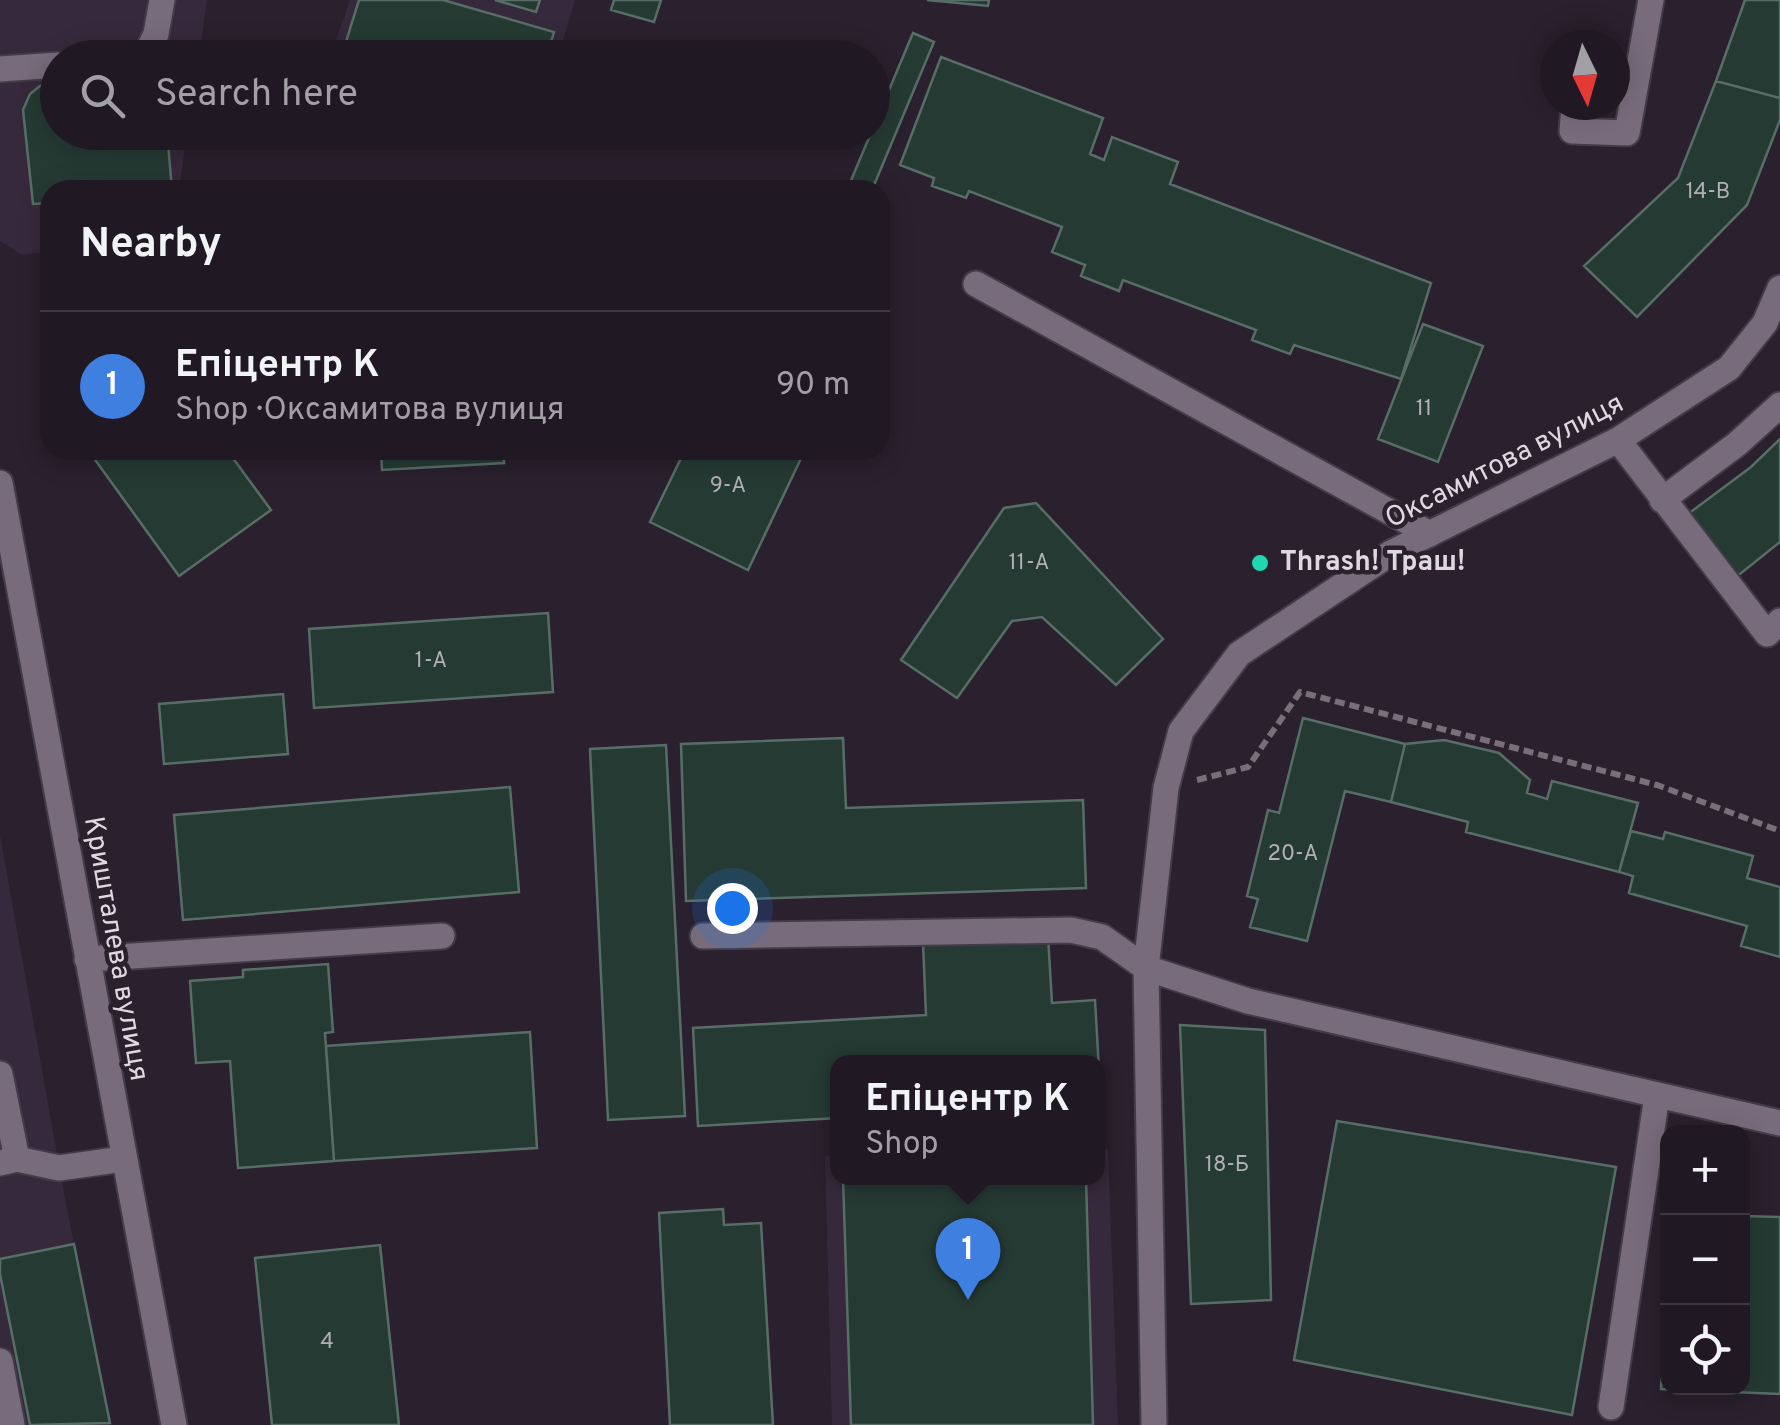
<!DOCTYPE html>
<meta charset="utf-8">
<style>
:root{--surface:#201822;--page:#28212a;--text:#f1f3f6;--muted:#a2a0a5;--line:#3d3740;--accent:#7c3aed}
body{margin:0;font-family:Overpass,sans-serif;background:var(--page);color:var(--text)}
.controls{position:absolute;right:30px;bottom:30px;display:grid;overflow:hidden;border-radius:20px;box-shadow:0 5px 25px #0003}
.controls button{width:90px;height:90px;display:grid;place-items:center;padding:0;border:0;border-bottom:2px solid var(--line);background:var(--surface);color:var(--text);font:50px sans-serif}
.compass{position:absolute;left:1540px;top:30px;width:90px;height:90px;border-radius:50%;background:var(--surface);box-shadow:0 5px 25px #0003;rotate:175deg}
.you{position:absolute;left:732px;top:908px;width:35px;height:35px;margin:-25px;border:8px solid #fff;border-radius:50%;background:#1a73e8;box-shadow:0 0 0 15px #1a73e833}
.badge{display:grid;place-items:center;width:65px;height:65px;border-radius:50%;background:var(--accent);color:#fff;font-size:32px;font-weight:700}
.pin{position:absolute;translate:-50% -82px;filter:drop-shadow(0 2px 5px #0008)}
.pin::after{content:'';position:absolute;top:52px;width:35px;height:30px;background:inherit;clip-path:polygon(0 0,100% 0,50% 100%)}
.popup{position:absolute;left:830px;top:1055px;width:275px;height:130px;box-sizing:border-box;display:grid;place-content:center;border-radius:20px;background:var(--surface);filter:drop-shadow(0 2px 8px #0005);font-size:32px;white-space:nowrap;color:var(--muted)}
.popup b{font-size:38px;color:var(--text)}
.popup::after{content:'';position:absolute;left:50%;top:100%;margin-left:-20px;border:20px solid transparent;border-top-color:var(--surface)}
.list{margin:0;padding:0;list-style:none}
h2{display:flex;justify-content:space-between;align-items:center;height:130px;margin:0;padding:0 40px;font-size:42px}
h2 small{font-size:32px;font-weight:400;color:var(--muted)}
.list li{display:grid;grid-template-columns:65px 1fr auto;gap:30px;align-items:center;box-sizing:border-box;height:150px;padding:0 40px;border-top:2px solid var(--line)}
.list b{display:block;font-size:38px;white-space:nowrap}
.list p{margin:0;font-size:32px;white-space:nowrap;color:var(--muted)}
.list em{font-size:32px;font-style:normal;color:var(--muted)}
.icon{flex:none;width:55px;height:55px;fill:none;stroke:currentColor;stroke-width:2;stroke-linecap:round;stroke-linejoin:round}
.map{position:relative;flex:none;width:1780px;height:1425px;overflow:hidden}
.search{position:absolute;background:var(--surface);box-shadow:0 5px 25px #0003;left:40px;top:40px;width:850px;height:110px;display:flex;align-items:center;gap:25px;box-sizing:border-box;padding:0 35px;border-radius:55px;color:var(--muted);font-size:38px}
.panel{position:absolute;background:var(--surface);box-shadow:0 5px 25px #0003;left:40px;top:180px;width:850px;height:280px;border-radius:30px}
.map>svg:first-child{display:block}
.built{fill:#36293b}
.building{fill:#263a34;stroke:#586d66;stroke-width:2.5}
.lines{fill:none;stroke-linecap:round;stroke-linejoin:round}
.minor-casing{stroke:#433b47;stroke-width:29}
.path{stroke:#786f7b;stroke-width:6;stroke-dasharray:10 5;stroke-linecap:butt}
.minor{stroke:#786c7c;stroke-width:25}
.poi-dot{fill:#20d5b0;stroke:#2a202e;stroke-width:4}
.labels{text-anchor:middle;dominant-baseline:central;stroke-width:9;stroke-linejoin:round;paint-order:stroke}
.number-label{font-size:22px;fill:#b0b0b6}
.street-label{font-size:28px;fill:#ded8e1;stroke:#2a202e}
.poi-label{font-size:28px;font-weight:bold;fill:#ded8e1;stroke:#2a202e;text-anchor:start}
</style>
<div class="map">
<svg width="1780" height="1425" viewBox="0 0 1780 1425">
<rect width="100%" height="100%" fill="#2a202e"/>
<path class="built" d="M0 0H207L199 57 58 58V132L187 133 179 190H50V252L22 255 0 241Z
M350 0H575L558 57H381L335 43Z
M0 835 66 1204 110 1425H0Z
M1098 1149H1108L1118 1425H832L825 1156H838V1178H1098Z"/>
<path class="building" d="M359 0H443L554 32 546 58H387L345 45Z
M495 0H540L536 12Z
M614 0H661L654 22 611 10Z
M927 0H989L988 6Z
M1745 0H1780V98L1716 81Z
M913 33 934 42 872 190H847Z
M941 57 1103 118 1090 154 1104 160 1112 137 1178 162 1170 184 1431 283 1401 379 1294 345 1290 354 1252 340 1256 330 1123 280 1119 291 1081 276 1085 265 1052 252 1062 227 969 191 966 198 932 186 934 178 900 165Z
M1716 81 1780 98V120L1747 205 1637 317 1584 266 1678 178Z
M57 82 58 132H167L172 190H50V209L49 203 33 204 23 110 30 94 40 86Z
M1423 324 1483 346 1438 462 1378 439Z
M1780 439V542L1735 578 1688 514 1751 467Z
M88 450H227L271 510 179 576Z
M381 450H503L504 463 382 470Z
M685 450H805L748 570 650 522Z
M1036 503 1163 639 1116 685 1042 617 1012 621 957 698 901 660 1004 508Z
M548 613 553 692 314 708 309 629Z
M283 694 288 754 164 764 159 704Z
M1303 718 1405 744 1391 802 1345 791 1307 941 1250 927 1258 899 1247 896 1268 810 1279 813Z
M843 738 846 808 1083 800 1086 888 686 901 681 744Z
M1444 740 1499 753 1530 780 1527 793 1547 799 1552 781 1638 803 1619 872 1466 832 1468 822 1391 802 1405 744Z
M666 745 685 1116 608 1120 590 749Z
M510 787 519 892 183 920 174 815Z
M1631 831 1663 839 1665 832 1753 856 1747 878 1780 887V957L1741 946 1747 926 1629 893 1633 876 1619 872Z
M1048 936 1052 1003 1095 1000 1101 1104H1098V1062H838V1118L698 1126 693 1028 926 1015 923 943Z
M328 964 333 1032 325 1033 334 1161 238 1168 230 1061 196 1063 190 981 243 977V970Z
M1180 1025 1265 1030 1271 1300 1191 1304Z
M530 1032 537 1148 334 1161 326 1046Z
M1337 1121 1616 1167 1572 1415 1294 1360Z
M843 1178H1086L1093 1425H851Z
M723 1209 724 1225 761 1223 773 1425H670L659 1213Z
M1742 1216 1780 1217V1394L1661 1389 1668 1245V1388H1742Z
M74 1244 110 1423 30 1425 0 1274V1259Z
M380 1245 399 1425H272L255 1258Z"/>
<g class="lines">
<defs>
<path id="minor" d="M133 58 147 52 156 34 162 0
M0 69 58 65
M1574 107 1572 131 1627 133 1651 0
M976 284 1430 534
M1618 440 1767 634 1780 621
M0 483 174 1425
M1662 500 1737 444 1780 405
M703 936 1071 930 1102 937 1146 968 1248 1001 1780 1123
M87 959 442 936
M0 1074 17 1159
M0 1163 17 1159 59 1168 123 1159
M0 1361 12 1425
M1611 1407 1657 1095
M1154 1425 1146 968 1166 788 1181 731 1239 654 1391 553 1618 440 1729 368 1765 323 1780 288"/>
</defs>
<use href="#minor" class="minor-casing"/>
<path class="path" d="M1197 780 1248 767 1300 692 1657 785 1780 831"/>
<use href="#minor" class="minor"/>
</g>
<circle class="poi-dot" cx="1260" cy="563" r="10"/>
<g class="labels">
<g class="number-label">
<text x="1708" y="192">14-В</text>
<text x="1424" y="409">11</text>
<text x="728" y="486">9-А</text>
<text x="1029" y="563">11-А</text>
<text x="431" y="661">1-А</text>
<text x="1293" y="854">20-А</text>
<text x="1227" y="1165">18-Б</text>
<text x="327" y="1342">4</text>
</g>
<g class="street-label">
<text transform="translate(1505 462) rotate(-27)">Оксамитова вулиця</text>
<text transform="translate(115 949) rotate(80)">Кришталева вулиця</text>
</g>
<g class="poi-label">
<text x="1280" y="563">Thrash! Траш!</text>
</g>
</g>
</svg>
<div class="controls">
<button>+</button>
<button>−</button>
<button><svg class="icon" aria-label="locate" viewBox="0 0 24 24"><circle cx="12" cy="12" r="6"/><path d="M12 2v4M12 18v4M2 12h4M18 12h4"/></svg></button>
</div>
<svg class="compass" viewBox="-18 -18 36 36"><path d="M0-13l5 13h-10z" fill="#e53935"/><path d="M0 13l5-13h-10z" fill="#a2a0a5"/></svg>
<div class="you"></div>
<div class="pin badge" style="left:968px;top:1300px;background:#3f7fe0">1</div>
<div class="popup"><b>Епіцентр К</b>Shop</div>
<div class="search"><svg class="icon" aria-label="search" viewBox="0 0 24 24"><circle cx="10" cy="10" r="6"/><path d="M15 15l6 6"/></svg>Search here</div>
<section class="panel">
<h2>Nearby<small></small></h2>
<ul class="list">
<li><span class="badge" style="background:#3f7fe0">1</span><div><b>Епіцентр К</b><p>Shop · Оксамитова вулиця</p></div><em>90 m</em></li>
</ul>
</section>
</div>
